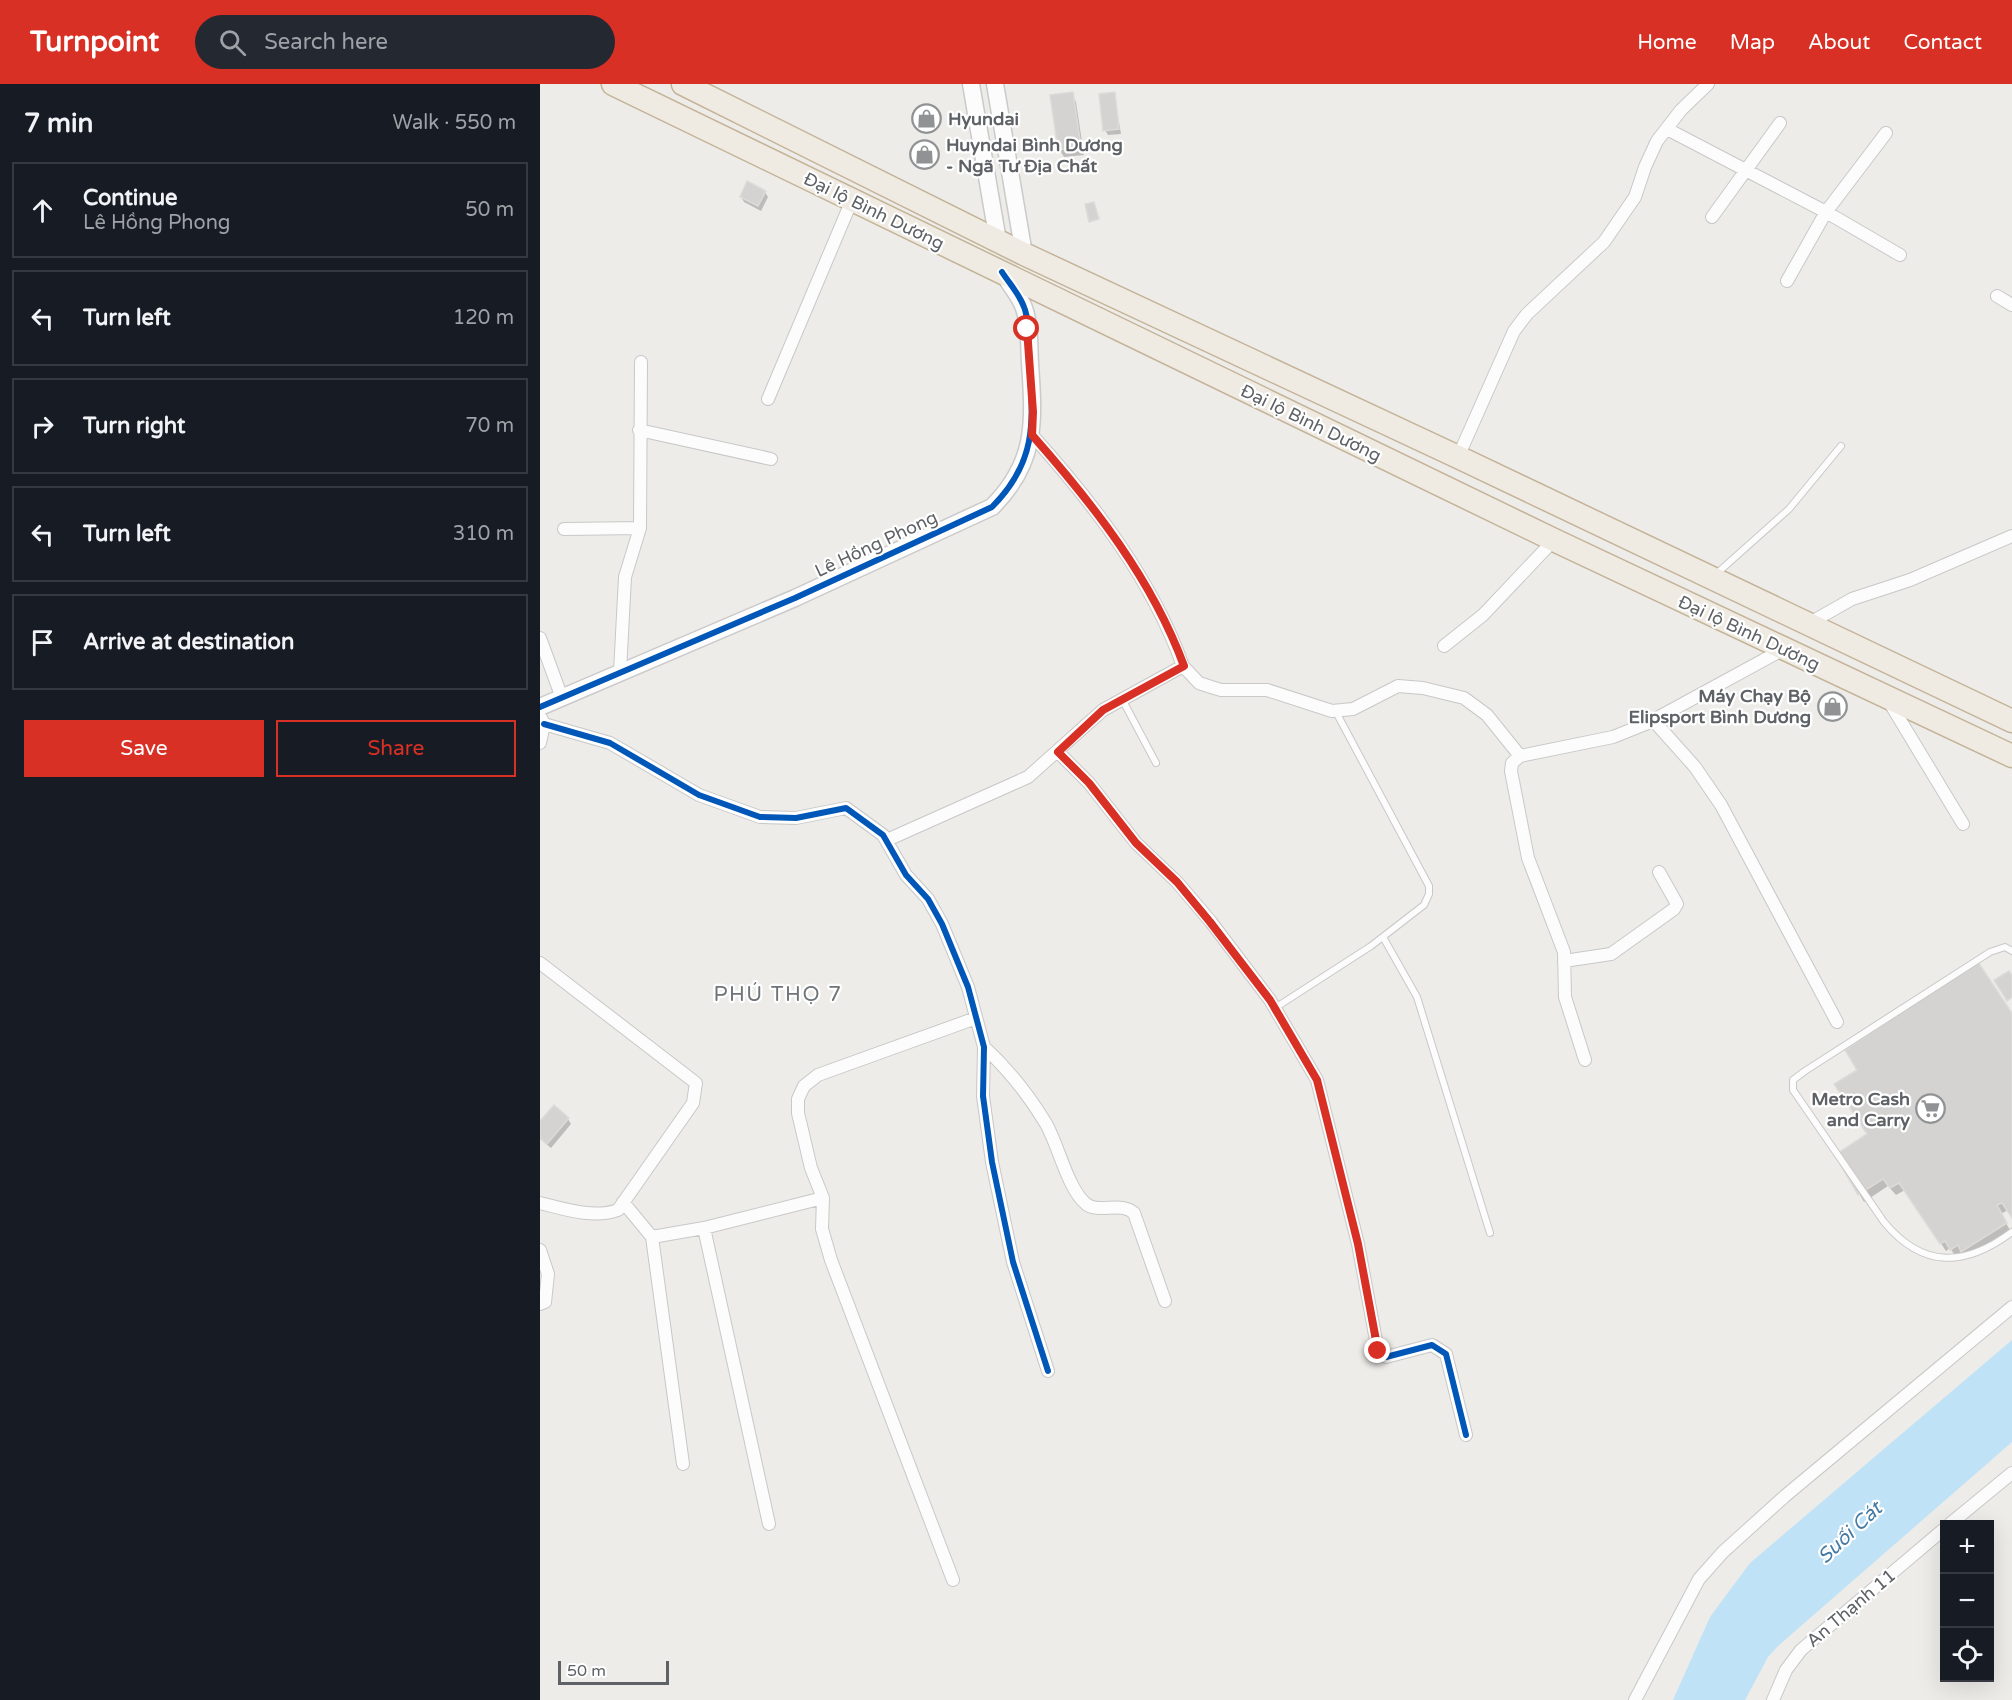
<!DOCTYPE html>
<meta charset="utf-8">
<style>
:root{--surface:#171b24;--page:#242831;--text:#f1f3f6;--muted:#9ea1a6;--line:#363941;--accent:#d93025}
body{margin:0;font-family:"Varela Round",sans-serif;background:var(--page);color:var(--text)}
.controls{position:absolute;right:18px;bottom:18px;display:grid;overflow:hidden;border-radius:0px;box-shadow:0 6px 24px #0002}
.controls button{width:54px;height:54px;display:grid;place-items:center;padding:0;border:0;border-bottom:2px solid var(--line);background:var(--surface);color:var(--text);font:30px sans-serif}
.scale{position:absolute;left:18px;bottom:15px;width:111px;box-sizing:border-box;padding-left:6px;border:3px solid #5e6266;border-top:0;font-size:16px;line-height:21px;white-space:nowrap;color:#5e6266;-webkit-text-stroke:4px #fff;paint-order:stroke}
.stop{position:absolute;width:18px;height:18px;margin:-14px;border:4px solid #d93025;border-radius:50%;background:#fff}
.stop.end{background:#d93025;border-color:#fff;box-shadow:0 2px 6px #0008}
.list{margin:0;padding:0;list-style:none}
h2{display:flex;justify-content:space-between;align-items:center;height:78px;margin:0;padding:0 24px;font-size:26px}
h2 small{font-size:20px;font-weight:400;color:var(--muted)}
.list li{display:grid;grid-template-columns:39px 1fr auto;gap:18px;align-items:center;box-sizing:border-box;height:96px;margin:0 12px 12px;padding:0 12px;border:2px solid var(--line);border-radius:0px}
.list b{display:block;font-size:22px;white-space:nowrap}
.list p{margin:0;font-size:20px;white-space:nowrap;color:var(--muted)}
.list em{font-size:20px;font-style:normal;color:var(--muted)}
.actions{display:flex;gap:12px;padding:18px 24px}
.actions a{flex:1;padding:14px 0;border:2px solid var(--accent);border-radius:0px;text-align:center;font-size:21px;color:var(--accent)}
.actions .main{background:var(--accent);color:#fff}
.icon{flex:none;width:33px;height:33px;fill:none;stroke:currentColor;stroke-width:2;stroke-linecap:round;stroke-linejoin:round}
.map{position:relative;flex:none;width:1472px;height:1616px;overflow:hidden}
header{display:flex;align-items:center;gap:36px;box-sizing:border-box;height:84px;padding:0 30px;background:var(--accent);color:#fff}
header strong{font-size:28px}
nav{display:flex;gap:33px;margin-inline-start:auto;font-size:21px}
.search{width:420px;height:54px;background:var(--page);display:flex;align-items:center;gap:15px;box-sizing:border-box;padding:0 21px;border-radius:33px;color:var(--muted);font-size:22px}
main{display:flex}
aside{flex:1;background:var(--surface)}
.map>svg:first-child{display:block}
.water{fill:#bfe2f6}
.shadow{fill:#0003}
.building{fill:#d4d3d2;stroke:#dcdbd8;stroke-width:1.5}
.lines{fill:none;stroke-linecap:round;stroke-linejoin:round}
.lane-casing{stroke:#c8c8c8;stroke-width:8}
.street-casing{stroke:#c8c8c8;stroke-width:14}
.secondary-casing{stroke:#cacaca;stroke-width:19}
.highway-casing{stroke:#c4b397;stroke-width:25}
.lane{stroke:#fcfcfc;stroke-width:6}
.street{stroke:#fcfcfc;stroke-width:12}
.secondary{stroke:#fcfcfc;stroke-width:16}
.highway{stroke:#efebe3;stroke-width:22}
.cycleway-casing{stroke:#fff;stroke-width:10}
.cycleway{stroke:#0057b8;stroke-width:6}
.route{stroke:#d93025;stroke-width:8}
.labels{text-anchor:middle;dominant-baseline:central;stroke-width:4.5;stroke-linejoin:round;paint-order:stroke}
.poi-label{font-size:18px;font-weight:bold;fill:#5e6266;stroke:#fff;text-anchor:start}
.street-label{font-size:18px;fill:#5e6266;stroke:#fff}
.water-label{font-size:20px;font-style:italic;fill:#457aa4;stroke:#fff}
.quarter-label{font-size:21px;letter-spacing:1.5px;fill:#6f7478;stroke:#fff}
</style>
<header>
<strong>Turnpoint</strong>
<div class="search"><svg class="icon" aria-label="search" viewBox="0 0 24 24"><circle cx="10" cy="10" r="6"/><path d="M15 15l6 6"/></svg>Search here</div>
<nav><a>Home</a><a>Map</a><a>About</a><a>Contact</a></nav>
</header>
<main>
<aside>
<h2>7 min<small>Walk · 550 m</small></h2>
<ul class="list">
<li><svg class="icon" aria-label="ahead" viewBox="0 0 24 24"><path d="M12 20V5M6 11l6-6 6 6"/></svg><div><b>Continue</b><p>Lê Hồng Phong</p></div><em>50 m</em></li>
<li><svg class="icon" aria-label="left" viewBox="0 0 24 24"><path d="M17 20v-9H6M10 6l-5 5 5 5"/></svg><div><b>Turn left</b></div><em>120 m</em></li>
<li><svg class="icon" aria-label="right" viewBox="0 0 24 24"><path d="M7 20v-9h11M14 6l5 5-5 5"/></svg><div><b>Turn right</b></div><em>70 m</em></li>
<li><svg class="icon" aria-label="left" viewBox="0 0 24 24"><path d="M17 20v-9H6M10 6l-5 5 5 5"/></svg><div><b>Turn left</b></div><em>310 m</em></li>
<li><svg class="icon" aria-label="arrive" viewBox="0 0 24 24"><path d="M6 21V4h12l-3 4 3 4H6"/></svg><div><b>Arrive at destination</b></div></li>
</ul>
<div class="actions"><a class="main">Save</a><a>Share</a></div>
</aside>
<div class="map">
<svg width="1472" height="1616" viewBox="0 0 1472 1616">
<rect width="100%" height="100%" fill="#edece9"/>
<path class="water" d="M1472 1256V1358L1238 1562 1228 1573 1205 1616H1133L1170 1533 1210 1479Z"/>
<path class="shadow" d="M532 9 536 18 544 71 524 73 519 65Z
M574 9 581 50 568 51 565 46Z
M225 108 228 113 221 127 204 118 201 113Z
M1438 880 1468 1126 1461 1130 1471 1148 1427 1175 1423 1168 1416 1173 1410 1164 1406 1167 1365 1106 1356 1111 1348 1102 1324 1118 1297 1072 1329 1051 1319 987Z
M28 1035 31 1040 11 1064 0 1055V1040Z"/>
<path class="building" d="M533 8 541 63 518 66 510 11Z
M575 8 579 45 563 47 559 10Z
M207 97 226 107 218 122 200 113Z
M554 118 559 135 549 138 545 120Z
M1438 878 1472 929V1134L1462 1119 1457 1121 1467 1139 1421 1168 1418 1161 1410 1166 1405 1157 1400 1160 1359 1099 1350 1104 1343 1095 1318 1111 1295 1071 1327 1050 1294 1000 1317 986 1305 966Z
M1469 887 1472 891V913L1467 917 1454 896Z
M14 1021 29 1034 7 1060 0 1054V1037Z"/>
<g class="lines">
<defs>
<path id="lane" d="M1175 491 1249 425 1301 362
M582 615 616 679
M843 853 877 913 950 1149
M1472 867 1465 863 1450 868 1265 987 1253 996V1006L1344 1138C1383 1185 1425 1183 1472 1148
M735 924 831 862 884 821 889 810V802L796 628"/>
<path id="street" d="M1127 45 1286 128 1360 171
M1172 133 1240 39
M1247 197 1286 128 1346 49
M1457 212 1472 221
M228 315 312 116
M99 346 231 375
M918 373 974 247 987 230 1064 158 1095 113 1105 83 1117 57 1141 26 1168 0
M24 445 100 444
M1268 540 1312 515 1370 496 1472 452
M0 554 22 614
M904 562 943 531 1014 456
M643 582 659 599 671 603 681 606H727L792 627 813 625 858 602 883 604 924 614 947 631 980 672 1073 653 1108 639 1242 566
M80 588 85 493 100 444 101 278
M1348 616 1423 740
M1113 636 1155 683 1181 721 1297 938
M4 640 70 659 159 711 220 733 256 734 306 724 343 751 366 791 388 815 402 840 428 903 444 963 443 1012 452 1078 473 1178 508 1287
M0 659 4 640 1 634
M518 668 549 699 596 759 637 798 671 838 730 916 777 996 818 1160 838 1267 846 1273 892 1261 906 1270 926 1351
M980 672 972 679 971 687 988 774 1024 868 1025 913 1045 976
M347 756 488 693 563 626 643 582C612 495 553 419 492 351
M1024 877 1071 870 1134 825 1137 820 1119 788
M0 879 156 999 153 1019 78 1126C54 1135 24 1125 0 1119
M444 963C467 984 489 1012 505 1038 518 1059 527 1104 546 1120 559 1130 581 1117 594 1129L625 1217
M83 1118 112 1153 143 1380
M164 1144 229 1440
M112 1153 164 1144 283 1114
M0 1166 8 1190 5 1218 0 1220
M1410 1440 1472 1389
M413 1496 291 1176 282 1145 283 1114 271 1084 258 1029V1015L264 1002 278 991 436 934
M1095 1616 1159 1495 1183 1468 1245 1412 1472 1223
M1233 1616 1246 1586 1261 1566 1404 1445"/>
<path id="secondary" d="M431 0 458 157
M455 0 484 170
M0 623 255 514 452 423C497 378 494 338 490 279 489 262 490 241 484 224 480 212 469 200 463 189"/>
<path id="highway" d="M73 0 1014 456 1472 672
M143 0 484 170 918 373 1472 637"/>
</defs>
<use href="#lane" class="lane-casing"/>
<use href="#street" class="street-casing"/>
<use href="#secondary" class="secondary-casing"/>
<use href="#highway" class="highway-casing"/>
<use href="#lane" class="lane"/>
<use href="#street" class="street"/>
<use href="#secondary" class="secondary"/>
<use href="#highway" class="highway"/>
<defs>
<path id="cycleway" d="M0 623 255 514 452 423C499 376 493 334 489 274 488 258 490 238 484 223 480 211 469 199 462 188
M4 640 70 659 159 711 220 733 256 734 306 724 343 751 366 791 388 815 402 840 428 903 444 963 443 1012 452 1078 473 1178 508 1287
M518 668 549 699 596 759 637 798 671 838 730 916 777 996 818 1160 838 1267 846 1273 892 1261 906 1270 926 1351"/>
</defs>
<use href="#cycleway" class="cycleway-casing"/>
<use href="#cycleway" class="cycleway"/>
</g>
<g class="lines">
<path class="route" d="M487 245 493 328 492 351C553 420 612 495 644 582L563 626 518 668 549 699 596 759 637 798 670 838 730 916 777 996 818 1160 838 1267"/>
</g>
<defs>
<symbol id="shop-ring" viewBox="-11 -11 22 22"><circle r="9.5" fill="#fff" stroke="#909294" stroke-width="1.5"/><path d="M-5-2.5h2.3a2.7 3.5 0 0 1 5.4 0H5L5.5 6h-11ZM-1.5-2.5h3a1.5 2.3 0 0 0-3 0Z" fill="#909294"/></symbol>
<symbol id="supermarket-ring" viewBox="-11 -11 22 22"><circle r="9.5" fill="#fff" stroke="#909294" stroke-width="1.5"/><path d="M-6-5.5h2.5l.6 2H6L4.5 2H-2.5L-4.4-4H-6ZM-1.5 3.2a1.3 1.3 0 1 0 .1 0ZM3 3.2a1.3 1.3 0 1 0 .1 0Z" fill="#909294"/></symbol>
</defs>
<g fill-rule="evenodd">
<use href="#shop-ring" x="370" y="18" width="33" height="33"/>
<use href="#shop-ring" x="368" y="54" width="33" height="33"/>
<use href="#shop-ring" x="1276" y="606" width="33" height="33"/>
<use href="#supermarket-ring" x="1374" y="1008" width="33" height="33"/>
</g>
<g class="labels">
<g class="poi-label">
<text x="408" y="35">Hyundai</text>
<text x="406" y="61">Huyndai Bình Dương<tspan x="406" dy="21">- Ngã Tư Địa Chất</tspan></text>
<text x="1271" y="612" text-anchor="end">Máy Chạy Bộ<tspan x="1271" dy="21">Elipsport Bình Dương</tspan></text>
<text x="1370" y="1015" text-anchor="end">Metro Cash<tspan x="1370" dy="21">and Carry</tspan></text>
</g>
<g class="street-label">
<text transform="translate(334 127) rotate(26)">Đại lộ Bình Dương</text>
<text transform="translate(771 339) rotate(26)">Đại lộ Bình Dương</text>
<text transform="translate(336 460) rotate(-25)">Lê Hồng Phong</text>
<text transform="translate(1209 549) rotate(25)">Đại lộ Bình Dương</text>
<text transform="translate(1311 1524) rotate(-40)">An Thạnh 11</text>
</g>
<g class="water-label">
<text transform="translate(1310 1449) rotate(-43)">Suối Cát</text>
</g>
<g class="quarter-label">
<text x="238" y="910">PHÚ THỌ 7</text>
</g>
</g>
</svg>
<div class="controls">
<button>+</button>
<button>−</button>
<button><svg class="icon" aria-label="locate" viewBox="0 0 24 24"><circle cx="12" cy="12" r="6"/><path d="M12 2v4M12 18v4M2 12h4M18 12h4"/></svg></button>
</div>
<div class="scale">50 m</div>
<div class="stop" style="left:487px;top:245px"></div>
<div class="stop end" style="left:838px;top:1267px"></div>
</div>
</main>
